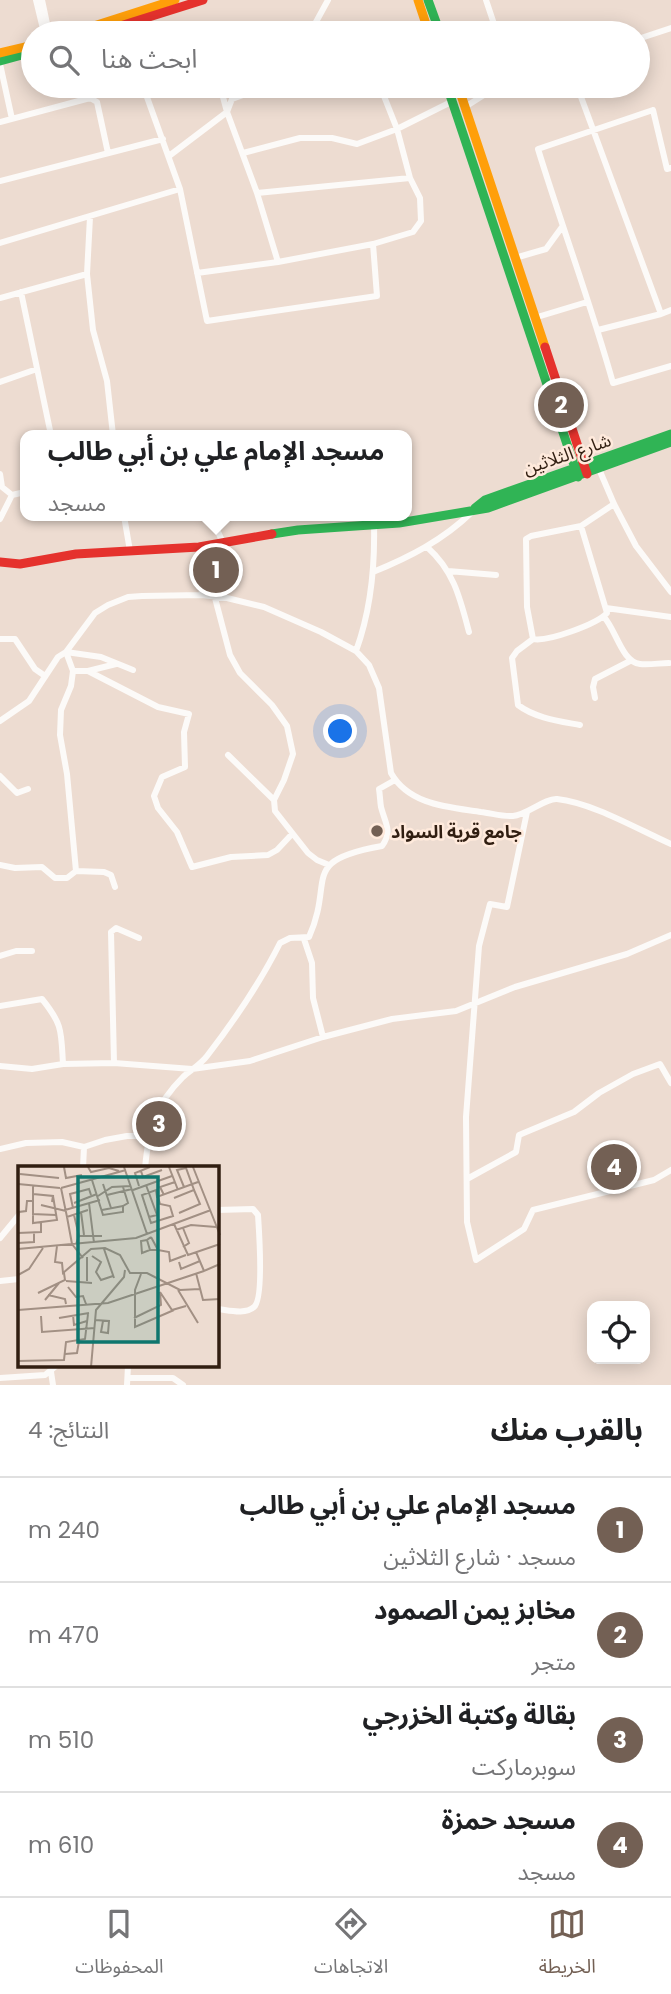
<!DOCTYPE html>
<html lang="ar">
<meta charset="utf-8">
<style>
:root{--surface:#fff;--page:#f6f6f6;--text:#202124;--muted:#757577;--line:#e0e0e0;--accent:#736054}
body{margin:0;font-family:Poppins,"Noto Sans Arabic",sans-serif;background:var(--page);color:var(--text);direction:rtl}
.controls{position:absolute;right:21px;bottom:21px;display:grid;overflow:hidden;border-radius:14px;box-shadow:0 4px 18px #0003}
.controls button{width:63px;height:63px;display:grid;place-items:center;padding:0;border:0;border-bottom:2px solid var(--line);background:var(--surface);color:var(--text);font:35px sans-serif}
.you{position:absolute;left:341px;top:732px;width:24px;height:24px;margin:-18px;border:5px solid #fff;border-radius:50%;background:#1a73e8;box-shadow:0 0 0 10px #1a73e833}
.badge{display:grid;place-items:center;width:46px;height:46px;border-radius:50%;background:var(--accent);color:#fff;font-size:23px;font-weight:700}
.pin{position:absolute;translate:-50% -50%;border:4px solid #fff;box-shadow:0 2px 7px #0006}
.popup{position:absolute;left:20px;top:430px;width:392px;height:91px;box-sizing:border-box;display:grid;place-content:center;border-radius:14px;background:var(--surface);filter:drop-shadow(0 2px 5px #0005);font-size:23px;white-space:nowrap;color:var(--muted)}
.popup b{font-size:26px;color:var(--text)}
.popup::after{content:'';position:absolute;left:50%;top:100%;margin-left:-14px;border:14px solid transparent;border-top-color:var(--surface)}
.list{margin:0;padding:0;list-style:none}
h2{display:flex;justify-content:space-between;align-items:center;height:91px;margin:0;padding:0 28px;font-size:30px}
h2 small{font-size:23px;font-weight:400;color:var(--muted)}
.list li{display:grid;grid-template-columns:46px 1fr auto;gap:21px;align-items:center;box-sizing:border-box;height:105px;padding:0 28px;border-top:2px solid var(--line)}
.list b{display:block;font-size:26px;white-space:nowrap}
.list p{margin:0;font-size:23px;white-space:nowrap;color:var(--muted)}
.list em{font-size:23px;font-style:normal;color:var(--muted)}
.icon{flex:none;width:38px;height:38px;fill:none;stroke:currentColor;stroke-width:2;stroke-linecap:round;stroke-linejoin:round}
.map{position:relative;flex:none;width:671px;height:1385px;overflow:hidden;direction:ltr}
.search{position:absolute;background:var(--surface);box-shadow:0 4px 18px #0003;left:21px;right:21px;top:21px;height:77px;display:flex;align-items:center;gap:18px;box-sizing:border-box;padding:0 24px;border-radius:38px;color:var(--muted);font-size:26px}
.sheet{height:511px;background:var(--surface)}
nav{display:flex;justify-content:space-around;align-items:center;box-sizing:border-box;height:98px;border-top:2px solid var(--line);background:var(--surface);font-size:19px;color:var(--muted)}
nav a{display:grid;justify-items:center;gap:4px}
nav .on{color:var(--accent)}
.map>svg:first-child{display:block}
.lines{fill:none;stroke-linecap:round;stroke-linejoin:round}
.street{stroke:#fcfaf8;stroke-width:6}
.fast{stroke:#30b455;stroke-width:9}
.slow{stroke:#ff9f0a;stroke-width:9}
.jam{stroke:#e5322d;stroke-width:9}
.poi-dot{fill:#736054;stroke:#ffeadc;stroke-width:2.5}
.labels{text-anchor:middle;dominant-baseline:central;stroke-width:5;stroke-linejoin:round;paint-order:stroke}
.street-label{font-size:18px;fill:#311e11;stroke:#ffeadc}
.poi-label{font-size:18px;font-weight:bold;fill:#311e11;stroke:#ffeadc;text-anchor:start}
.inset-road{fill:none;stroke:#a29084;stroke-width:2}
.view{fill:#0f766e;fill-opacity:0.15;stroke:#0f766e;stroke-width:3.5}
.inset-edge{fill:none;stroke:#311e11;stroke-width:3.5}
</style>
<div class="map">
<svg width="671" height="1385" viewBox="0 0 671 1385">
<rect width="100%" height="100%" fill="#eddcd1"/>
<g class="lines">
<path class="street" d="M36 0 44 33
M42 0 49 33
M486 0 497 33
M264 33 268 32
M310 33 328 0
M638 39 671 28
M0 64 12 119
M143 86 180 189 207 321 377 296 373 244
M220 86 227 112 257 193 278 262
M577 86 661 314 598 330
M465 107 498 86
M0 122 90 98 97 102 108 153
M243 153 300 138H332L357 144 397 129 453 101
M169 156 227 112 232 99 268 86
M671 168 667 169 653 110 538 149C562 227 591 304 613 383L671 366
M0 181 163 139
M257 193 410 178
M90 217 87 274 93 330 107 381 113 435
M0 243 180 189
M515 258 546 249 562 227
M197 273 278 262 373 244 413 232 421 221 420 198 410 178 397 129 380 86
M21 292 51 435
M0 298 87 274
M661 314 671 310
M534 318 587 302
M0 382 37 369
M599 469 614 504 636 546 671 592
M0 474 2 487 12 495
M124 516 130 551
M211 516 223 543
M0 519 12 495 25 492
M581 526 531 536 526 539 527 607 533 639C548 642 597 624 607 613L581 526 614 504
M199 547 202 595
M427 547C454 571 460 598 469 632
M448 571 496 575
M373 572C410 557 443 540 472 512
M215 598 230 655 240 673 272 705 287 726 293 754 284 780 274 800 275 811 308 853 317 860 329 865
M606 608 671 617
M604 617C616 630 622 662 640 664 650 665 660 663 669 663
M0 639H15L35 669 45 676
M533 639 517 651 512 658 518 705C535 718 559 721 580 725
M356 651C371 610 375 569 374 525
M66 652 101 657 133 670
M66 652 73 671H88
M116 664 88 671 158 707 189 714 184 732 185 767 162 777 154 796 158 808 177 832 192 867 231 857 268 855 277 850 292 834
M73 671 71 686 61 710 60 735 67 774 76 871
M595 698 593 687 595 679 630 661
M0 721 29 701 58 657 66 652 95 613 108 605 128 597 142 596 202 595 227 598 264 607 321 632 356 651 369 665 379 688 391 773C409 805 448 807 481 812 491 813 503 817 513 816 527 815 545 798 557 799 593 803 637 829 671 844
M228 755 274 800
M0 776 17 793 28 789
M527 812 507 907 490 904 479 946 466 1117 467 1222 476 1260 524 1229 533 1210 654 1180 671 1170
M0 865 15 868 42 867 55 878H67L76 871 104 872 111 875 115 887
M304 939 312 963 313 998 323 1037
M0 956 16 951H32
M0 1006 42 999C63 1025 61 1031 63 1064
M114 1063 111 932 116 928 139 938
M0 1066 32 1069 63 1064 114 1063 192 1069 250 1061 323 1037 392 1019 456 1011 515 987 627 954 671 935
M0 1149 26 1143 62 1142 84 1147 105 1140 127 1136H148
M83 1168 84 1147
M145 1168C149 1128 154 1106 183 1077 191 1070 201 1064 207 1056 234 1021 260 983 280 943L290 938 309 937C335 879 298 861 382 846 393 831 385 823 381 807 380 801 380 795 379 789L395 780
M467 1179 516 1152 519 1135 574 1112 599 1093 633 1074 660 1064 671 1083
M217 1210 253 1209 258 1215C259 1230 264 1299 254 1307 245 1315 228 1310 217 1309
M0 1238 19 1215
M0 1281 19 1279
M51 1372 53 1385
M0 1378 45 1375 56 1366
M128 1378H173L183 1385
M127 1385 128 1366"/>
<path class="fast" d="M428 0 440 33
M0 61 33 52
M447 86 578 477
M475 508 485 500 671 434
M272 534 298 530 399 523 488 508 671 442"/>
<path class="slow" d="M418 0 429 33
M72 33 175 0
M0 53 33 45
M458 86 545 347"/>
<path class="jam" d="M98 33 203 0
M545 347 587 474
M0 562 20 564 76 554 199 547 272 534"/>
</g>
<circle class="poi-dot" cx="377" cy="831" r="7"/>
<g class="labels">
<g class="street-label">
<text transform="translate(567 454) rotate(-19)">شارع الثلاثين</text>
</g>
<g class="poi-label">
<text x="391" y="831">جامع قرية السواد</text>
</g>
</g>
<g transform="translate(18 1166)">
<rect width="201" height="201" fill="#eddcd1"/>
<path class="inset-road" d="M46 1 48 12 64 9M70 1 73 6 91 2 101 5M106 1 129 68M151 1 160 24M175 1 202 69M123 5 125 11 144 4M2 8 41 12M74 14 85 49 105 46V40L110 37 105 21M0 18 42 22M85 18 93 42M15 19V57L39 54 35 30M128 19 139 49 131 51M121 20 117 7 132 1M43 22 108 4M43 22 49 51 70 44M115 24 154 10M15 28 35 30 34 36M89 29 114 23M146 29 142 21 157 16M80 30 94 21 113 20M140 31 142 38 152 40 155 50 133 57 124 29 138 24 139 31 180 16M156 32 176 24 168 2 159 4 166 21M56 37 79 28M71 37 76 77M23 39 48 45M55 42 52 28 71 23 73 29M47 44 82 34M84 44 105 40M63 46 66 69M161 47 182 38 176 24M14 48 38 49M56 49 61 70M0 51 1 46 8 45 9 35H15M49 51 54 78 65 92M156 58 170 89 202 78M158 64 173 59 198 61M0 67 23 66V56M129 74 123 75 124 87 132 84 129 74 133 71M0 77 16 76V67M58 78 61 70H84M39 80 37 96 44 97 45 107 73 83 87 82 102 89 112 107H129L162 124 182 123M165 81 171 77 165 62M0 83 118 72 193 44M86 83 96 112M132 84H140L133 71M140 84 151 86 152 95 168 89M0 86V109M178 86 186 105 202 98M74 90 83 96 78 106 83 114 95 110M69 91V115M161 96 163 103 182 95M178 107 185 134 202 133M123 108 117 124V161L156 144M0 109 11 103 25 82M48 115 74 117M50 121 58 131 65 130 68 138M160 124 180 157M142 126 154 144 168 140M20 127 47 114 46 107M30 129 47 133 48 138M27 134 41 117M0 144 90 137 186 105M55 149 56 159 69 155M23 150 24 166 77 162M41 152 71 147M116 152 143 139 142 126M77 154 91 155 90 167 83 166 85 155M47 188 59 187 61 175M0 195 46 194 48 176 67 173 70 148M73 201 78 144 106 111 107 104"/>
<path class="view" d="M60 11H140V176H60Z"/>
<rect width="201" height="201" class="inset-edge"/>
</g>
</svg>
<div class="controls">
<button><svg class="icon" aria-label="locate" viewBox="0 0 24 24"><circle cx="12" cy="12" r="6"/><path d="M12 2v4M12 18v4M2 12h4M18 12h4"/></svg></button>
</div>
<div class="you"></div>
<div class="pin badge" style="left:216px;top:570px">1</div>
<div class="popup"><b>مسجد الإمام علي بن أبي طالب</b>مسجد</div>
<div class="pin badge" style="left:561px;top:405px">2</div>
<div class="pin badge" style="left:159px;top:1124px">3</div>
<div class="pin badge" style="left:614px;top:1167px">4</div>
<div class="search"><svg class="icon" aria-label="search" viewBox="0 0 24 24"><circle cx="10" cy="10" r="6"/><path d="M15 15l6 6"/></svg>ابحث هنا</div>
</div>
<section class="sheet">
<h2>بالقرب منك<small>النتائج: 4</small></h2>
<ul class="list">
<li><span class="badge">1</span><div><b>مسجد الإمام علي بن أبي طالب</b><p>مسجد · شارع الثلاثين</p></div><em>240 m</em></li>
<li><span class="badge">2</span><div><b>مخابز يمن الصمود</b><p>متجر</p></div><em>470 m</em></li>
<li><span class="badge">3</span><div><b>بقالة وكتبة الخزرجي</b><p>سوبرماركت</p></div><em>510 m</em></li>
<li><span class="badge">4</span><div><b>مسجد حمزة</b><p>مسجد</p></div><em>610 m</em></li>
</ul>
</section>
<nav>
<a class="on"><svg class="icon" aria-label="map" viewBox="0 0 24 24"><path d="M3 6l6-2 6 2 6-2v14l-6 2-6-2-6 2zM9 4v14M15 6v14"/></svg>الخريطة</a>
<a><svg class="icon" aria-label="directions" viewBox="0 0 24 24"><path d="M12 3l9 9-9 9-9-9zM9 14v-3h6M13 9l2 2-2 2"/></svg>الاتجاهات</a>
<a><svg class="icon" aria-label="saved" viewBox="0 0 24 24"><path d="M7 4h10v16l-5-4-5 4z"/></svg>المحفوظات</a>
</nav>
